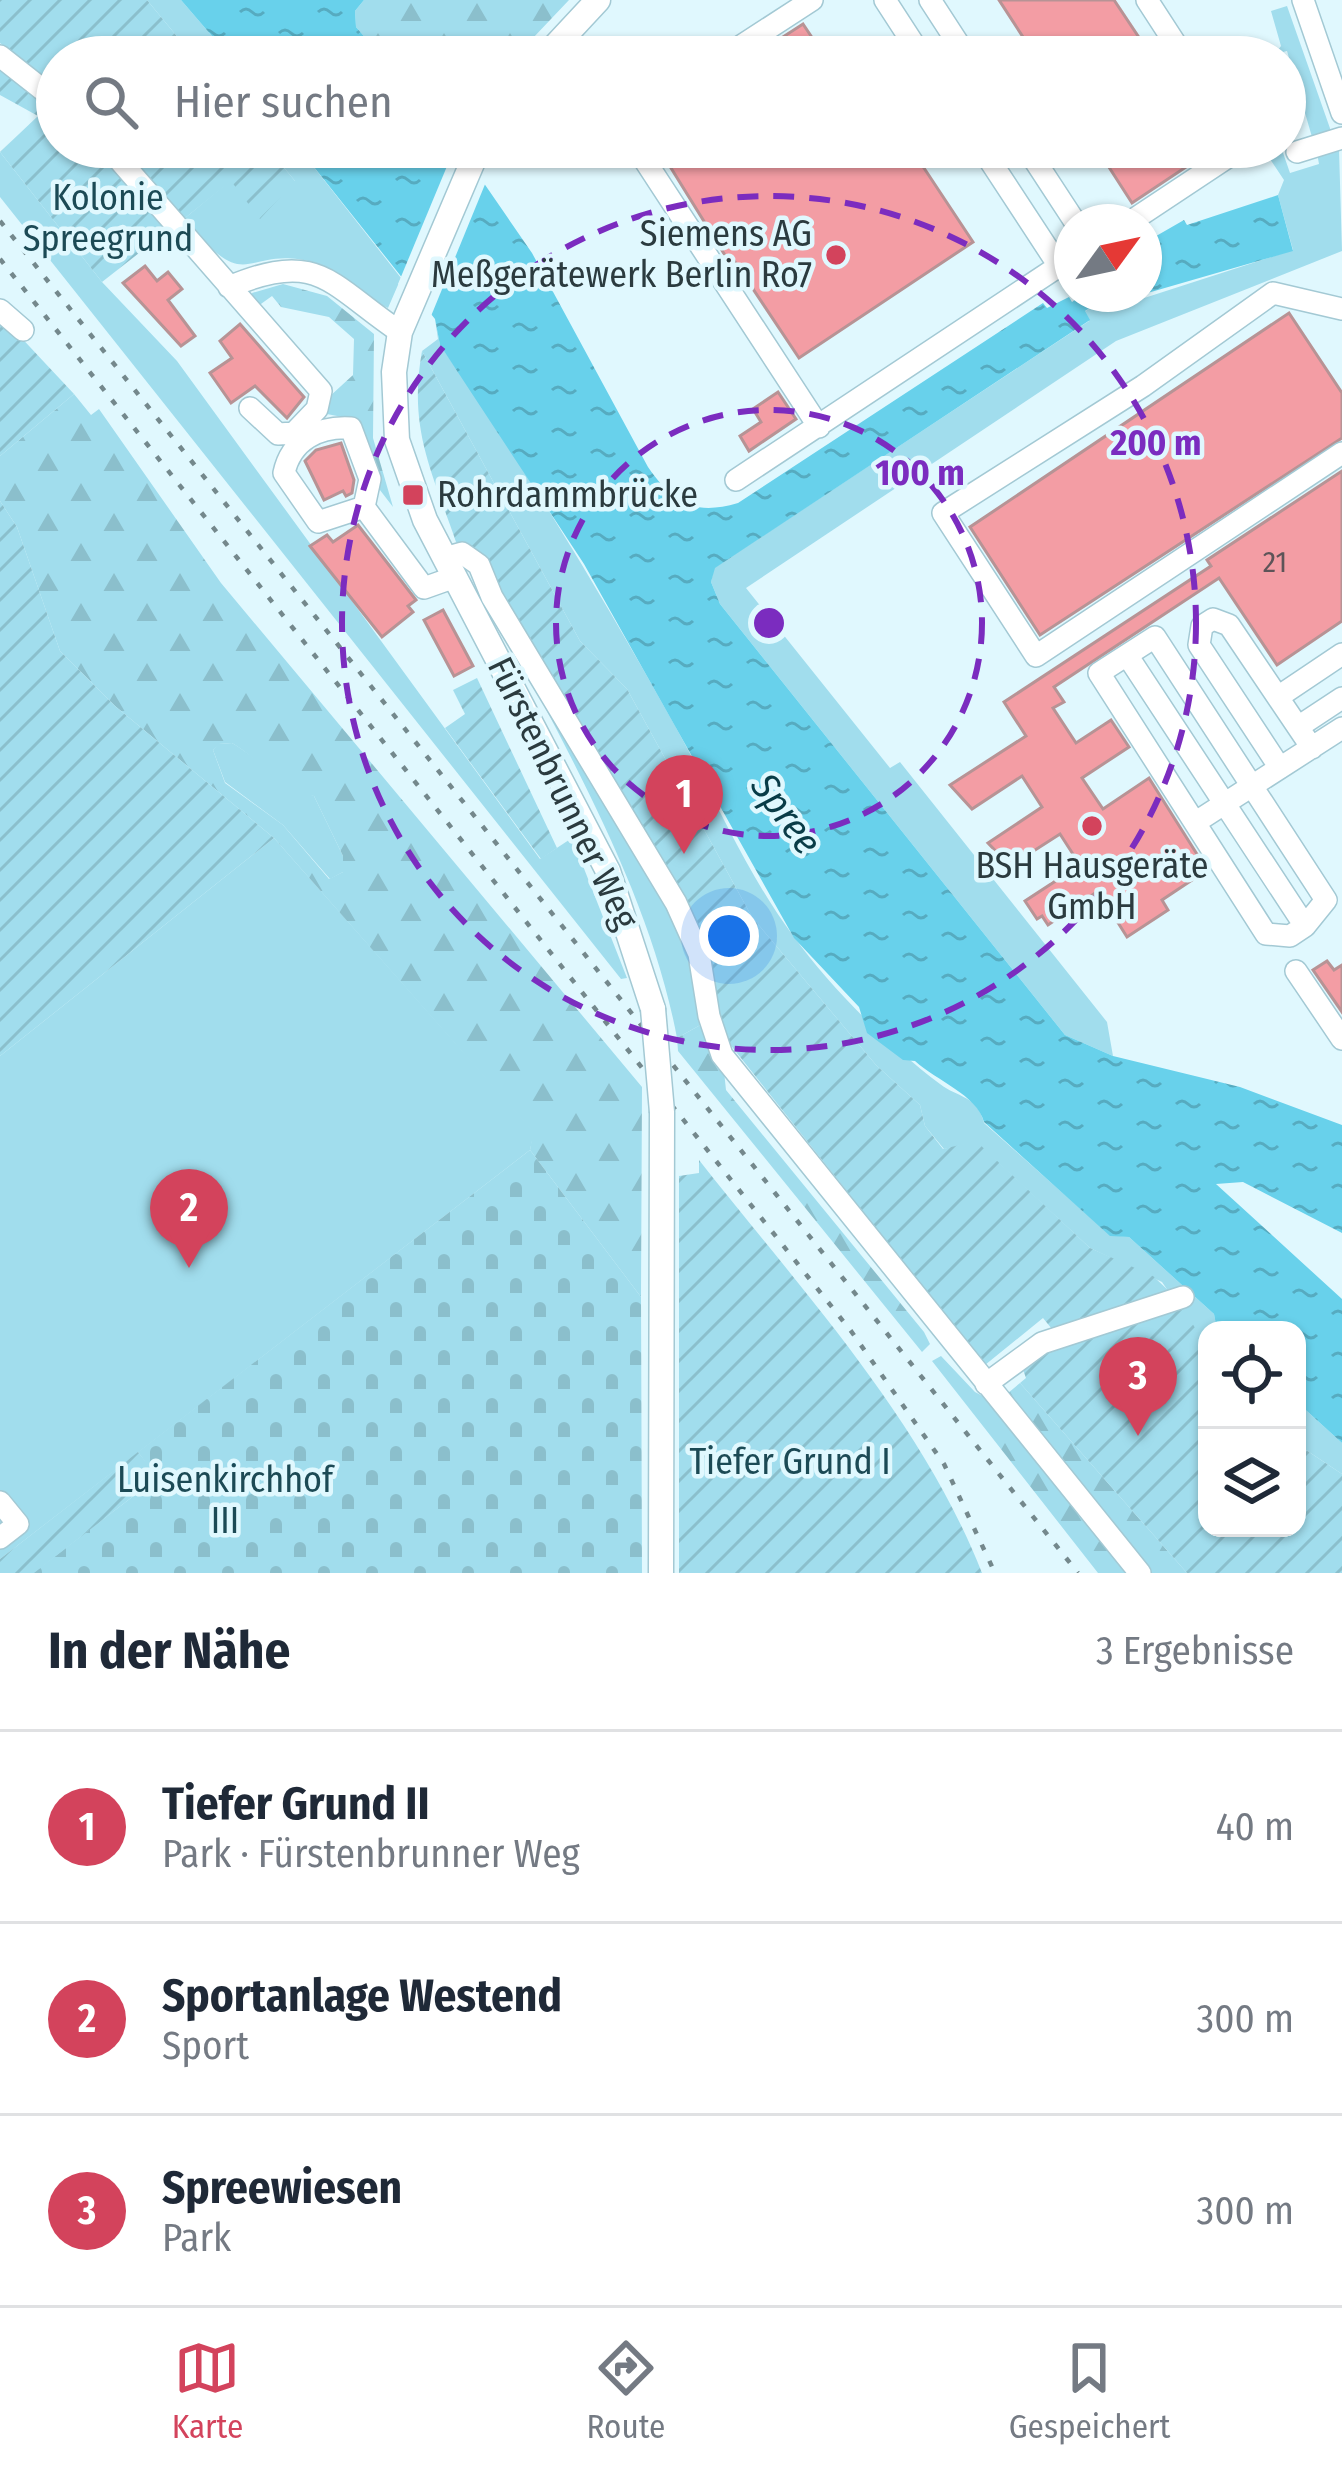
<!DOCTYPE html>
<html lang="de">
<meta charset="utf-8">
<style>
:root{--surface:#fff;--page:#f6f6f7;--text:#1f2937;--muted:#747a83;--line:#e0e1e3;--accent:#d3435c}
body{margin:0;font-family:"Fira Sans Condensed",sans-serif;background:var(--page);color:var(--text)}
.controls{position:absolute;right:36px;bottom:36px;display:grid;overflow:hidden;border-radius:24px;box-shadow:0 3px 9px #0004}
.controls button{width:108px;height:108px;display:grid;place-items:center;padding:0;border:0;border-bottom:3px solid var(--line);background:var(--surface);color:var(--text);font:60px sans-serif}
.compass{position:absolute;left:1054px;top:204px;width:108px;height:108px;border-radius:50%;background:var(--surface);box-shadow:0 3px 9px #0004;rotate:57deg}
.you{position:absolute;left:729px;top:936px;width:42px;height:42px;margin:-30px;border:9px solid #fff;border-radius:50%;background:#1a73e8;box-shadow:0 0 0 18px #1a73e833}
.badge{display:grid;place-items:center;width:78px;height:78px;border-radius:50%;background:var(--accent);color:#fff;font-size:39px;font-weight:700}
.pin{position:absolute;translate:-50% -99px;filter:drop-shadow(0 3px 6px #0008)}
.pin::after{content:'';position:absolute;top:63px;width:42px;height:36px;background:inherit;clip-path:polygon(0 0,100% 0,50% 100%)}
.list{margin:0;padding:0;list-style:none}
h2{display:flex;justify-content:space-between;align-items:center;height:156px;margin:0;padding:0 48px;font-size:51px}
h2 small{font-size:39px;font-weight:400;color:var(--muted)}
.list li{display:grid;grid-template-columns:78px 1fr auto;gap:36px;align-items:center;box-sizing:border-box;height:192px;padding:0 48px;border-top:3px solid var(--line)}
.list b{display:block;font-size:45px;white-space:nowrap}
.list p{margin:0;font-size:39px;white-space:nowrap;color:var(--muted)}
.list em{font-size:39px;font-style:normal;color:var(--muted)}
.icon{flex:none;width:66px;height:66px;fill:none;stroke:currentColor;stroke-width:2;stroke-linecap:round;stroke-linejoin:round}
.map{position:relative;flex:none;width:1342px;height:1573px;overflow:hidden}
.search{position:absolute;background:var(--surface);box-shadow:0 3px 9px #0004;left:36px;right:36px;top:36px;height:132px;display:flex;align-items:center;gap:30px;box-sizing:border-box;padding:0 42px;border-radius:66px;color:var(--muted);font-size:45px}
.sheet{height:732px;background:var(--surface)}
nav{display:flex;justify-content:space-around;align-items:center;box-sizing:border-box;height:168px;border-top:3px solid var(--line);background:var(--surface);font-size:33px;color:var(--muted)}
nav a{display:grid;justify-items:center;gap:6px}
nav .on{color:var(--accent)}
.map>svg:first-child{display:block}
.green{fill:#a1dded}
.forest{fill:url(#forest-firs);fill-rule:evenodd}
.cemetery{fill:url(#cemetery-stones)}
.garden{fill:url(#garden-furrows)}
.water{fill:url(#water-ripples)}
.pier{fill:#e0f8fe}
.building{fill:#f39da4;stroke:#b79395;stroke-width:3}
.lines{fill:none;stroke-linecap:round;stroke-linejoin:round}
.minor-casing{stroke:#a3c9d4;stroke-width:24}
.major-casing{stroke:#a3c9d4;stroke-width:27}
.minor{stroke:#fff;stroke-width:21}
.major{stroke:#fff;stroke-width:24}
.rail{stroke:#74888c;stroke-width:4.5;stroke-dasharray:6 12;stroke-linecap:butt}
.major-bridge-casing{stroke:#a3c9d4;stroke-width:27;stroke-linecap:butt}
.major-bridge{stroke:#fff;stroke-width:24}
.ring{fill:none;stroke:#7b2cbf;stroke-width:6;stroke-dasharray:21 15}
.poi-dot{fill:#d3435c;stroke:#e0f8fe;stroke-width:4.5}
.labels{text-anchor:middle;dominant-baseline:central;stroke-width:9;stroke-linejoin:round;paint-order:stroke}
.number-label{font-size:30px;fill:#5d5458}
.park-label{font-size:36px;fill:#1c4a55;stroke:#e0f8fe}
.poi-label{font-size:36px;fill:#2b3b3f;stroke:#e0f8fe;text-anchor:end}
.street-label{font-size:36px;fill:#2b3b3f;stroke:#e0f8fe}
.water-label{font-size:39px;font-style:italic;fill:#093c47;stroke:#e0f8fe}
.centre{fill:#7b2cbf;stroke:#e0f8fe;stroke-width:6}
.ring-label{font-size:36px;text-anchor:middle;font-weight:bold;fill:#7b2cbf;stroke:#e0f8fe;stroke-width:9;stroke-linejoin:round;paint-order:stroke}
</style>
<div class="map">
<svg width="1342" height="1573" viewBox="0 0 1342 1573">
<defs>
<pattern id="forest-firs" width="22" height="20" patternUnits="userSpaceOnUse" patternTransform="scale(3)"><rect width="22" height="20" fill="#a1dded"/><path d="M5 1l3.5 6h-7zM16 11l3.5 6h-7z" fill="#8bbfcc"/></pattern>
<pattern id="cemetery-stones" width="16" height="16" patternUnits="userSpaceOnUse" patternTransform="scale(3)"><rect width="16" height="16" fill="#a1dded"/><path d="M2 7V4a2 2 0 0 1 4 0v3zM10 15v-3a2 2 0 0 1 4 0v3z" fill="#8bbfcc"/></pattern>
<pattern id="garden-furrows" width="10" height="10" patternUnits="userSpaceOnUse" patternTransform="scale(3)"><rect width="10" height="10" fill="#a1dded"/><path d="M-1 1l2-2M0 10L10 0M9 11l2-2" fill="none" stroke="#8bbfcc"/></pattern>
<pattern id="water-ripples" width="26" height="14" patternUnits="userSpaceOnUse" patternTransform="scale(3)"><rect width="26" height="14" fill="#68d1eb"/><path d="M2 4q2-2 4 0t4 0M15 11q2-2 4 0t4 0" fill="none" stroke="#56abc0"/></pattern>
</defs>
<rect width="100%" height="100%" fill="#e0f8fe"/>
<path class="green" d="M147 0H181L230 57H194Z
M1287 6 1332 134 1312 137 1287 51 1275 54 1281 46 1271 11Z
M267 147H298L401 278 388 308C363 297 344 271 316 263 243 242 250 302 185 218L231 180 295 181Z
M1262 147H1281L1290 173 1319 164 1317 153 1339 149 1342 251 1116 341 746 588 890 768 900 762 1107 1022 1113 1056 1065 1035 720 604 711 582 714 568 1089 321 1084 312 1098 303 1104 311 1293 250 1278 195 1284 180Z
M0 152 102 282 177 361 540 859 572 838 627 978 621 979 0 197Z
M435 319 440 345C525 467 601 593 674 724 713 794 746 873 794 937 832 989 889 1046 940 1084 958 1098 977 1095 984 1123L1110 1235 1129 1237 1214 1314 1217 1330H1207V1348L1162 1282 1090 1248 976 1142 944 1149 925 1126 920 1105 876 1065 752 917 627 689 580 641 422 351 438 339Z
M507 635 692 945 704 1023 677 1038C651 899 575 765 507 635Z
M232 743C261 760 283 786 314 796L343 856V872L330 879 283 825 225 782 213 750 218 744Z
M274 838 534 1132 530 1150 0 1559V1056Z
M1297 1402 1342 1443V1474L1297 1444Z"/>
<path class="forest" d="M364 0H569L515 57H382L356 27 355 11Z
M283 284 327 296 374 334 373 438 393 507 373 481 357 420 327 414 329 397 353 375 354 339 329 317 281 307 272 296 254 309 252 293Z
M74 394 91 415 99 409 221 583 642 1087 641 1297 530 1150 533 1132 274 838 115 706 60 651 17 527 0 501V456ZM232 743C258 758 286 794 314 796L343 856V872L329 879 283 825 225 783 213 750 219 744Z
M704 1023 723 1062 726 1090 924 1332 930 1344 922 1352 678 1051 677 1038Z
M941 1356 975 1392 996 1403 1020 1383 1187 1573H1098L932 1361Z"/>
<path class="cemetery" d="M530 1150 641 1297 642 1573H33L157 1478 138 1452Z"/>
<path class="garden" d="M0 0H147L194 57H57V89L0 43Z
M0 64 57 111V147H99L171 228 102 282 0 152 38 116 0 95Z
M123 147H267L295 181 260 219 231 181 185 218Z
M0 315 74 394 0 456Z
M422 351 580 641 627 689 752 917 876 1065 920 1105 925 1126 943 1149 976 1141 1090 1248 1153 1276 1170 1292 1056 1334 1043 1318 985 1365 721 1033 707 968 473 549 456 542C432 471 408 429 422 351Z
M0 501 17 527 60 651 115 706 274 838 0 1056Z
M477 678 557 848 541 859 445 728 465 714 453 690Z
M699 1160C801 1290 921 1418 982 1573H679V1176L699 1173Z
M1182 1306 1207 1348V1528H1297V1444L1342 1474V1573H1187L1020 1383 1026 1378 1021 1364 1037 1352Z
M138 1452 158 1477 34 1573H0V1559Z"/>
<path class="water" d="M181 0H364L355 11 356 27 382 57H230Z
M298 147H459L532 253 648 467C673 503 694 516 738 503L1043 303 1047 308 1069 297 1072 302 1083 294H1143L1103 311 1098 303 1085 311 1090 320 715 568 711 582 720 604 1065 1035 1113 1056 1240 1087 1342 1125V1233L1243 1182 1216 1184 1342 1299V1443L1297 1402V1330H1217L1214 1314 1129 1237 1110 1236 984 1122C977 1095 937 1081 915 1061L903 1060 867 1033 859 1007 794 938 584 564 440 345 435 319Z
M1278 195 1293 251 1144 294V243L1184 220 1187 225Z"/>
<path class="pier" d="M455 147H467L488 177 429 321 398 284Z"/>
<path class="building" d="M999 0H1114L1152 57H1036Z
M803 24 825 57H752Z
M658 147H910L973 242 799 358 735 262 731 265Z
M1096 147H1216L1132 203Z
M145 266 157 281 168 272 182 289 168 300 195 336 181 346 123 283Z
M1289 313 1342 393V438L1040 635 970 527Z
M240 324 304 397 287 418 255 386 231 403 210 373 232 358 220 341Z
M778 392 796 419 749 451 740 436 761 422 753 409Z
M341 443 354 480 352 493 346 496 343 491 324 500 305 461 316 450Z
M1342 471V621L1277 665 1219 578 1054 687 1064 702 1053 708 1076 743 1111 720 1129 747 1082 778 1103 809 1149 778 1207 870 1162 900 1168 910 1127 937 1098 891 1048 925 1042 916 1037 919 1025 901 1080 865 1060 834 1010 866 988 843 1042 807 1022 776 972 809 950 785 1026 736 1004 702 1211 566 1207 560Z
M358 525 416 600 408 606 413 612 382 637 310 546 327 535 333 542Z
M443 610 473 666 454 676 424 620Z
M1327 961 1334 970 1342 965V1012L1313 970Z"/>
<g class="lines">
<defs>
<path id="minor" d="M885 0 922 57
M930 0 967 57
M1147 0 1184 57
M1303 0 1342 113
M0 56 57 101
M724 57 812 0
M108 147 321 391 317 409 294 433 278 434 250 408
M636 147 819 427
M1026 147 1075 222
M1297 152 1342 138
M1130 222 1243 147
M229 287C319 249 329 284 400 332
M1342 309 1273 293 1143 386 943 513 1036 656 1342 453
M0 310 23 330
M736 480 1059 266 981 147
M364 507 370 479 351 428C319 426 291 440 284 473L318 522 364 507 424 588 455 577
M444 558 462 553 479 565 492 597 676 903 699 954 709 1016 722 1055 1140 1573
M1127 655 1305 926 1290 936 1266 934 1099 673 1155 637 1326 900 1305 926
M1278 697 1342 654
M1298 727 1342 698
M1280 768 1199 645 1202 626 1213 619 1229 625 1312 748
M1196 822 1342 728
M1296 971 1342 1039
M986 1384 1042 1343 1183 1297
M0 1502 18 1524 0 1538"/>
<path id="major" d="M545 57 598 0
M479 147 400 332 394 372 397 440 425 520 608 871 653 1009
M661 1573 662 1112"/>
</defs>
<use href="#minor" class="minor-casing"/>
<use href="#major" class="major-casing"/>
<use href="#minor" class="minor"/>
<use href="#major" class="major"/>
<path class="rail" d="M0 221 1078 1573
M0 259 851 1331 944 1464 995 1573"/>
<defs>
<path id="major-bridge" d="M653 1009 662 1112"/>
</defs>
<use href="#major-bridge" class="major-bridge-casing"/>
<use href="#major-bridge" class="major-bridge"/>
</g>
<g class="ring">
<circle cx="769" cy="623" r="213"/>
<circle cx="769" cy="623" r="427"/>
</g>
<g class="poi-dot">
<circle cx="836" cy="255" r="12"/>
<rect x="401" y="483" width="24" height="24" rx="6"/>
<circle cx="1092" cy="826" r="12"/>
</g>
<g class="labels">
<g class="number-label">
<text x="1275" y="562">21</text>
</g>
<g class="park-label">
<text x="108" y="198">Kolonie<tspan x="108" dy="41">Spreegrund</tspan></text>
<text x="790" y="1462">Tiefer Grund I</text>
<text x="225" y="1480">Luisenkirchhof<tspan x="225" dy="41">III</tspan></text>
</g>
<g class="poi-label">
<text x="812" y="234">Siemens AG<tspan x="812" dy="41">Meßgerätewerk Berlin Ro7</tspan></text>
<text x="437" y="495" text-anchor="start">Rohrdammbrücke</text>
<text x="1092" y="866" text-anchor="middle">BSH Hausgeräte<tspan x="1092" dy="41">GmbH</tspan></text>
</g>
<g class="street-label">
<text transform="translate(563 793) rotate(64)">Fürstenbrunner Weg</text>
</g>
<g class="water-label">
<text transform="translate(786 814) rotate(54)">Spree</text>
</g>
</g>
<circle cx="769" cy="623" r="18" class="centre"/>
<g class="ring-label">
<text x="1156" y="455">200 m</text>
<text x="920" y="485">100 m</text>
</g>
</svg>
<div class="controls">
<button><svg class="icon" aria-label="locate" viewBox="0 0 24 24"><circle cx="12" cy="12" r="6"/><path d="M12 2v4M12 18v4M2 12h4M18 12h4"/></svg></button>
<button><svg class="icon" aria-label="layers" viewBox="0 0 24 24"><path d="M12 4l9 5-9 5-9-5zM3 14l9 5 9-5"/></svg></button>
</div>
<svg class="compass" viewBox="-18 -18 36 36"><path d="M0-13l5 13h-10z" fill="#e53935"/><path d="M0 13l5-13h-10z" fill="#747a83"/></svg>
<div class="you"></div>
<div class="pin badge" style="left:684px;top:854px">1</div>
<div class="pin badge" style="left:189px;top:1268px">2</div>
<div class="pin badge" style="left:1138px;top:1436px">3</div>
<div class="search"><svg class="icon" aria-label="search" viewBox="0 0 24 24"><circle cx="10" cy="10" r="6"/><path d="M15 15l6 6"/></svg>Hier suchen</div>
</div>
<section class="sheet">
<h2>In der Nähe<small>3 Ergebnisse</small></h2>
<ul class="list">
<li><span class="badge">1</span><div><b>Tiefer Grund II</b><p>Park · Fürstenbrunner Weg</p></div><em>40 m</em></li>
<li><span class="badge">2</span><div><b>Sportanlage Westend</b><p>Sport</p></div><em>300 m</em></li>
<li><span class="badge">3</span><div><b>Spreewiesen</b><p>Park</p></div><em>300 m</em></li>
</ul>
</section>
<nav>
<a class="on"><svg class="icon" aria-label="map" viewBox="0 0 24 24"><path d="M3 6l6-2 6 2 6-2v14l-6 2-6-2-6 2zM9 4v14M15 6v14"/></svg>Karte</a>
<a><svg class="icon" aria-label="directions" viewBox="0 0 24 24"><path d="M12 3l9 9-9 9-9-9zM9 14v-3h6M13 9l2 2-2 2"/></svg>Route</a>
<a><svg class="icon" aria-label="saved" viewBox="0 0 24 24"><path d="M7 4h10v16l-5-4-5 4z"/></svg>Gespeichert</a>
</nav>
